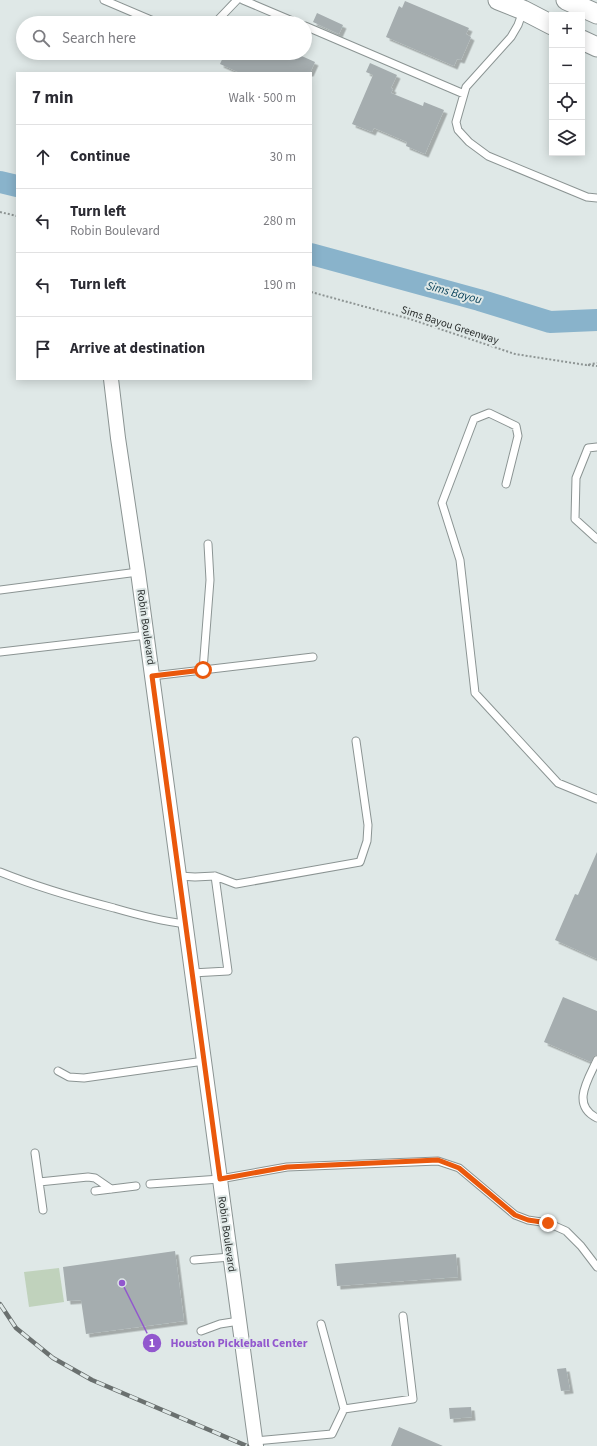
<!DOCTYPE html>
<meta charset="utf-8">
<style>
:root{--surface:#fff;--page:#f7f7f7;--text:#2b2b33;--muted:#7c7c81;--line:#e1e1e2}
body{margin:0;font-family:"Source Sans 3",sans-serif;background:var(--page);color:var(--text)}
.controls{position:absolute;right:12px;top:12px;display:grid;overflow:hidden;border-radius:0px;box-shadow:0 2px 10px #0003}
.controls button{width:36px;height:36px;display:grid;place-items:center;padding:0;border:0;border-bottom:1px solid var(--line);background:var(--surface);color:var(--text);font:20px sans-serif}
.stop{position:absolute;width:12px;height:12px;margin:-9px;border:3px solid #ea580c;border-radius:50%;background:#fff}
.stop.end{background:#ea580c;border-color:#fff;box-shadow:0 1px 4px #0008}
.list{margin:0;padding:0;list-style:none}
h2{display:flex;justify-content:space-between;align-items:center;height:52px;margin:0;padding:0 16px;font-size:17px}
h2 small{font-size:13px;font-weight:400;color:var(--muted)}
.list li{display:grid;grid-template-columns:26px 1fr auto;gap:12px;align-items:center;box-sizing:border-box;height:64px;padding:0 16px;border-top:1px solid var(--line)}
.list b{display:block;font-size:15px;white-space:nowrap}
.list p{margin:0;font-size:13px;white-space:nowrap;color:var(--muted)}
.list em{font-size:13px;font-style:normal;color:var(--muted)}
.icon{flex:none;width:22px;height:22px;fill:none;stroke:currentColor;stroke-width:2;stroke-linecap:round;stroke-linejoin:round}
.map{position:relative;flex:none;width:597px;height:1446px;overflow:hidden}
.search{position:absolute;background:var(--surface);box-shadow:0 2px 10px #0003;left:16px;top:16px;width:296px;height:44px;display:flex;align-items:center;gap:10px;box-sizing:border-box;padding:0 14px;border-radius:22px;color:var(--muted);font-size:15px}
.panel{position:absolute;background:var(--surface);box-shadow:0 2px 10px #0003;left:16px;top:72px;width:296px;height:308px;border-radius:0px}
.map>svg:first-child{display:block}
.green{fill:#c0d2bc}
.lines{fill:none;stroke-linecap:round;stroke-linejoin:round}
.river{stroke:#89b3cb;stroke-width:22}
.building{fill:#a5adaf;filter:url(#shadow)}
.lane-casing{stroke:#8b9493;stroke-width:9}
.street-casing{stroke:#8b9493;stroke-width:16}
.secondary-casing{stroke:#8b9493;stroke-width:21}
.path{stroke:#8e9594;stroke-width:2;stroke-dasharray:2 2;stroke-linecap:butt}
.lane{stroke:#fff;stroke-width:7}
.street{stroke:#fff;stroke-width:14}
.secondary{stroke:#fff;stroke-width:19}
.rail-casing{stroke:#6a706f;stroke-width:4.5}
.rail{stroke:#dfe8e7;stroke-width:3;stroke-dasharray:9;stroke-linecap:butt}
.route{stroke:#ea580c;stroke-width:5}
.labels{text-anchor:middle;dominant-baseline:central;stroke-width:4;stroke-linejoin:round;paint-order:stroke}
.street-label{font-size:11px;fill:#2b2f2e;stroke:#dfe8e7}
.water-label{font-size:12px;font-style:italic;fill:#053f58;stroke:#dfe8e7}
.leader{fill:none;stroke:#9257ce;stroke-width:1.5}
.callout-dot{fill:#9257ce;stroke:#dfe8e7;stroke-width:1.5}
.mark-label{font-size:12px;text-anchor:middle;font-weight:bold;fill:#fff}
.callout-label{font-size:12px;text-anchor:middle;font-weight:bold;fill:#9257ce;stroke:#dfe8e7;stroke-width:4;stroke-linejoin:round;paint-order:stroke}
</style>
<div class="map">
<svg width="597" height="1446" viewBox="0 0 597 1446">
<defs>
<filter id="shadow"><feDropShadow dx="3.5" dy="3.5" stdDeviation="0" flood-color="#0004"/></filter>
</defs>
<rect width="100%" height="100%" fill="#dfe8e7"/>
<path class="green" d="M59 1268 64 1302 29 1307 24 1272Z"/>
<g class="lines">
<path class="river" d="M0 182 17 186
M311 254 479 300 550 322 597 320"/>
</g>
<path class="building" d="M405 1 469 28 466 34 471 37 461 60 457 59 454 66 386 37 399 6 402 8Z
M317 13 343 25 339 34 313 22Z
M225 53H295L315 62 310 73H240L220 64Z
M370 63 397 75 391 88 393 89 391 93 423 106 424 102 444 110 425 154 406 146 407 142 374 128 372 132 352 124 373 75 366 72Z
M597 852V959L555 940 575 894 578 895Z
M563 997 597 1011V1055L594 1056 591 1062 544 1042Z
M175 1251 184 1321 86 1334 81 1300 67 1301 63 1267Z
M456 1254 458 1277 337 1286 335 1264Z
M566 1368 570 1390 561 1391 557 1369Z
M471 1407 472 1417 450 1419 449 1408Z
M399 1427 443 1446H391Z"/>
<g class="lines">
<defs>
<path id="lane" d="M104 0 158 23
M243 0 297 23
M523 11 518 25 511 37 466 87 456 122 458 130 469 142 488 156 587 197 597 198
M215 23 237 0
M305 26 464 94
M597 447 588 448 576 478 575 519 597 539
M506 484 518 436 516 426 489 413 474 419 442 503 460 560 475 693 558 783 597 799
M0 590 138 572
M0 652 147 635
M203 670 210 580 208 544
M152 676 313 657
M0 872C37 887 75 898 114 908 138 915 161 921 185 924
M179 876 195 877 215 876 228 971 192 973
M215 876 236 884 360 862 367 841 368 825 356 741
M597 1060C589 1078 570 1105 597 1118
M58 1071 69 1077 84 1078 204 1061
M35 1153 43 1210
M39 1182 88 1177 95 1178 111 1189
M150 1184 220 1179 287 1167 438 1161 459 1168 515 1215 528 1220 548 1223 566 1231 581 1246 597 1267
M95 1191 136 1186
M194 1260 230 1257
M321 1324 344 1409
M201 1331 220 1324 239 1321
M255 1441 332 1434 344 1409 413 1399 403 1316"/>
<path id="street" d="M111 379 118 438 138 572 256 1446"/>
<path id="secondary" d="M498 0 523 10 552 25
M566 0 597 14
M582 40 597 47"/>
</defs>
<use href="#lane" class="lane-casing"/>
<use href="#street" class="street-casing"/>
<use href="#secondary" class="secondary-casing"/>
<path class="path" d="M0 212 17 216
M311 292 410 319 515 354 586 365 597 363
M588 365 597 366"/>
<use href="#lane" class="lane"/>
<use href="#street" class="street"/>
<use href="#secondary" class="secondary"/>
<defs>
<path id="rail" d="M0 1304 16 1328 53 1358 92 1380 247 1446"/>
</defs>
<use href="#rail" class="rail-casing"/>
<use href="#rail" class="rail"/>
</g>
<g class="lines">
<path class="route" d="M203 670 152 676 220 1179 287 1167 438 1160 459 1168 515 1215 528 1220 548 1223"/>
</g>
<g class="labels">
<g class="street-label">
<text transform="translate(450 325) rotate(18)">Sims Bayou Greenway</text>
<text transform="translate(146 627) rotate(82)">Robin Boulevard</text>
<text transform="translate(227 1234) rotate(82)">Robin Boulevard</text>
</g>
<g class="water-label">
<text transform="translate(454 293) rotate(15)">Sims Bayou</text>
</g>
</g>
<path class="leader" d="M122 1283L152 1343"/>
<g class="callout-dot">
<circle cx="122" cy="1283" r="4"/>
<circle cx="152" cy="1343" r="10"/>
</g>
<g class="mark-label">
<text x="152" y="1347">1</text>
</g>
<g class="callout-label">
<text x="239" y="1347">Houston Pickleball Center</text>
</g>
</svg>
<div class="controls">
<button>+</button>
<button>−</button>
<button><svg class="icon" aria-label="locate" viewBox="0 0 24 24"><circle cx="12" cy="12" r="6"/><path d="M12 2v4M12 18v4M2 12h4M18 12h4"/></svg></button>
<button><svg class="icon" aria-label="layers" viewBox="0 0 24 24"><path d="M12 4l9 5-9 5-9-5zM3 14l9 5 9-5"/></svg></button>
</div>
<div class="stop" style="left:203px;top:670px"></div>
<div class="stop end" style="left:548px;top:1223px"></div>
<div class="search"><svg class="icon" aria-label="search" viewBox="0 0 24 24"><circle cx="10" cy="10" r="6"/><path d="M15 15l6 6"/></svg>Search here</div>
<section class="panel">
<h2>7 min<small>Walk · 500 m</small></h2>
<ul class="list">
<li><svg class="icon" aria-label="ahead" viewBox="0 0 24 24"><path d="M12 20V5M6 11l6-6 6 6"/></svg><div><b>Continue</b></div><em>30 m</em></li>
<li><svg class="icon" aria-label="left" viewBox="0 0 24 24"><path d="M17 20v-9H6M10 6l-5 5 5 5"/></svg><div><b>Turn left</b><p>Robin Boulevard</p></div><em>280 m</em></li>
<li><svg class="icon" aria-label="left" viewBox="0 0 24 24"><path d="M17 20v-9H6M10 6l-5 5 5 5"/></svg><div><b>Turn left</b></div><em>190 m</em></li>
<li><svg class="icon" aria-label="arrive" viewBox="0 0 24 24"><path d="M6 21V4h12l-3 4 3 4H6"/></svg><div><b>Arrive at destination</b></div></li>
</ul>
</section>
</div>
